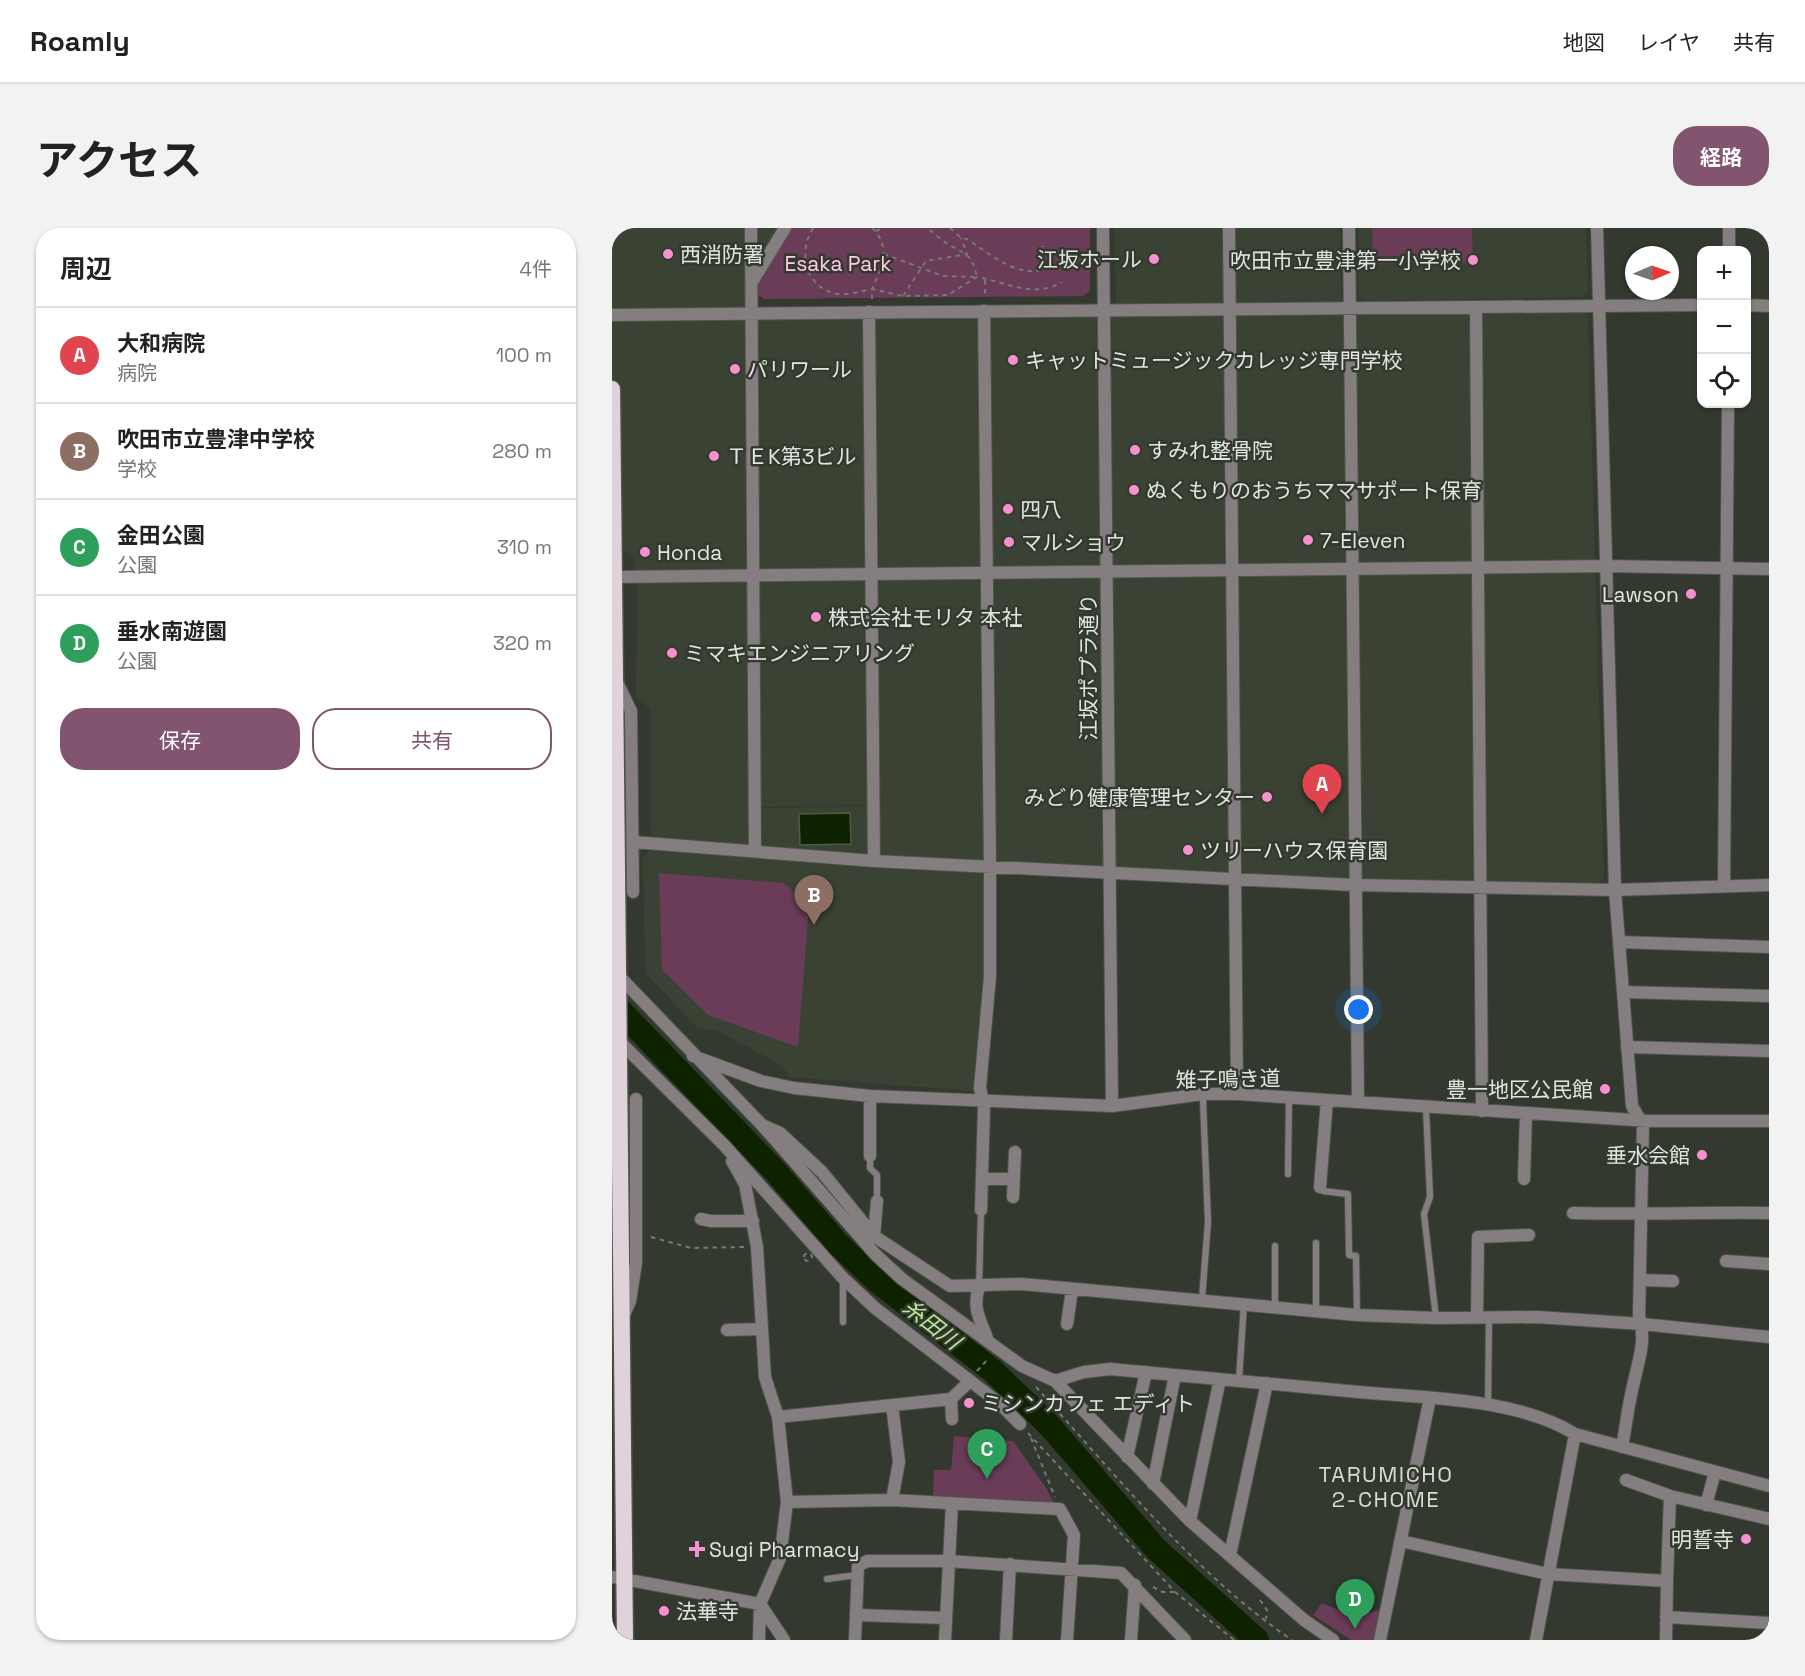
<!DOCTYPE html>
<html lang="ja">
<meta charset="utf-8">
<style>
:root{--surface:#fff;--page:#f2f2f2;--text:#222;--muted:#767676;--line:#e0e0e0;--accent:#82546f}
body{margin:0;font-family:"Space Grotesk","Noto Sans JP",sans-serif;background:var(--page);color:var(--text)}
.controls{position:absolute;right:18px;top:18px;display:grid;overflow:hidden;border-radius:12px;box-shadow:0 2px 4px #0004}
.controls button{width:54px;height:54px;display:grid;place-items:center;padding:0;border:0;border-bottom:2px solid var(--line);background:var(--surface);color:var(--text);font:30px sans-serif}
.compass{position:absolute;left:1013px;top:18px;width:54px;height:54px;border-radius:50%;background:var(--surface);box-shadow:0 2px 4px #0004;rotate:88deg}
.you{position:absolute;left:747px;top:782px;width:21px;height:21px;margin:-15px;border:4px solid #fff;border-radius:50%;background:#1a73e8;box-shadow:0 0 0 9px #1a73e833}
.badge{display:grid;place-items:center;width:39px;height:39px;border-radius:50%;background:var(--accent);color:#fff;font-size:20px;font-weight:700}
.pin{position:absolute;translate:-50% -50px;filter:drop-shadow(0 2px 3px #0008)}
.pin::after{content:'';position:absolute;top:32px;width:21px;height:18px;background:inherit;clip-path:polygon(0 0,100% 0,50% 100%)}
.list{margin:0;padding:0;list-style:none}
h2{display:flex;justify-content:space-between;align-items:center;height:78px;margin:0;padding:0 24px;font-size:26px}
h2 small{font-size:20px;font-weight:400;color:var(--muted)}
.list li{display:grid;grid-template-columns:39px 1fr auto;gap:18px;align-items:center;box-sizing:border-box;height:96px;padding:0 24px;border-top:2px solid var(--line)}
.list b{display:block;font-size:22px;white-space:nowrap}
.list p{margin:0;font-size:20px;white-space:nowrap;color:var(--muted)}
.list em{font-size:20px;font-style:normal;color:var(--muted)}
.actions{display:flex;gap:12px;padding:18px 24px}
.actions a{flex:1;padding:14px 0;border:2px solid var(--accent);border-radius:24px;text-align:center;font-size:21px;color:var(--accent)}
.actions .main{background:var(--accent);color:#fff}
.icon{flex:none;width:33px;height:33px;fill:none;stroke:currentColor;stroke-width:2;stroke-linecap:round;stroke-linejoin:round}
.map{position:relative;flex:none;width:1157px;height:1412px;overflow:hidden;border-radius:24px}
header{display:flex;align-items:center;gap:36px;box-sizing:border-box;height:84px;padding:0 30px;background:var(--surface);border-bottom:2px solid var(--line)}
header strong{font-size:28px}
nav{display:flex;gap:33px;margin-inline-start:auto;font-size:21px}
.intro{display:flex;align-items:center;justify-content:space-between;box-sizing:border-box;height:144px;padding:0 36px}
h1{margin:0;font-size:42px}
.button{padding:15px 27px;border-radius:24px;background:var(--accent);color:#fff;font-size:21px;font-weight:700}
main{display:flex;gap:36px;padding:0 36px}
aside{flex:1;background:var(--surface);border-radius:24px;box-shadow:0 2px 4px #0004}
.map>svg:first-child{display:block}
.built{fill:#3a4333}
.green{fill:#6a3c58}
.water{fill:#0f2200;stroke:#4e5c43;stroke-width:1.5}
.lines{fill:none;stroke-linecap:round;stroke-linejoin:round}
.river{stroke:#0f2200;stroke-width:24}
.service-casing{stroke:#4f554b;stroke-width:8}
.minor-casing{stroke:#4f554b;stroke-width:14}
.tertiary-casing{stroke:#4f554b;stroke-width:14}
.trunk-casing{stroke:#4f554b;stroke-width:19}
.path{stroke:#757a72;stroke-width:2;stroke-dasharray:4.5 4.5;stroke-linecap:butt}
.service{stroke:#847e81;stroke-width:6}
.minor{stroke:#847e81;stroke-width:12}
.tertiary{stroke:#847e81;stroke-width:12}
.trunk{stroke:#e0d2da;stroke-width:16}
.poi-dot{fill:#f790ce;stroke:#33392f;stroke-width:2}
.labels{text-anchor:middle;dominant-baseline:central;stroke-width:5;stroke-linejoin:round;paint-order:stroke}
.poi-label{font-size:21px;fill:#e1e5df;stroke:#33392f;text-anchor:start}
.park-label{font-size:21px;fill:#ffcbe8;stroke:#33392f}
.street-label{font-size:21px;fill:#e1e5df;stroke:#33392f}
.water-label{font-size:22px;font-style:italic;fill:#bbe796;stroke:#33392f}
.neighbourhood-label{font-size:22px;letter-spacing:1.5px;fill:#d6ddd0;stroke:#33392f}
</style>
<header>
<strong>Roamly</strong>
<nav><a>地図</a><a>レイヤ</a><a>共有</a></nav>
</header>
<div class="intro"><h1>アクセス</h1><a class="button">経路</a></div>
<main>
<aside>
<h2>周辺<small>4件</small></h2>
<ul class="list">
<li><span class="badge" style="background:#e0444e">A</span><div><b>大和病院</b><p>病院</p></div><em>100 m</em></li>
<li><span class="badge" style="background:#8d6e63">B</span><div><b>吹田市立豊津中学校</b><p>学校</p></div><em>280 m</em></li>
<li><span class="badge" style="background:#2e9e5b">C</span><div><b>金田公園</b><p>公園</p></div><em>310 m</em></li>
<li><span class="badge" style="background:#2e9e5b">D</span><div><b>垂水南遊園</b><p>公園</p></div><em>320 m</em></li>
</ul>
<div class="actions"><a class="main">保存</a><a>共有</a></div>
</aside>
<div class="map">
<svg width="1157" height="1412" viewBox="0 0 1157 1412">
<rect width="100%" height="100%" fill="#33392f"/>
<path class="built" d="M0 0H166L134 92 504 87 503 0H728L729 85 971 83 976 88 992 650 986 656H856L258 629 256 577 148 579 149 620 45 612 39 605 38 481 24 468 25 361 21 329 0 316Z
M746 0H974L976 64 970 69 751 73 747 68Z
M255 578 256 622 250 628 155 620 150 615V580Z
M39 621 256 640 367 645 373 649 371 746 361 863 178 849 171 839 153 828 105 803 85 799 33 745 31 630Z"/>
<path class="green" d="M180 0H478V63L471 68 152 71 145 66V56Z
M760 0H860L861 34 761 36Z
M47 645 172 655 197 678 186 819 96 787 50 742Z
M342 1208 401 1213 434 1260 443 1277 321 1269 322 1242H339Z
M710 1375 744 1389 770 1381 762 1412H739L701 1387Z"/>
<path class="water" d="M238 585 239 616 188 617 187 586Z"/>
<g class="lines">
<path class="river" d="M0 774 163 943 227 1017 265 1053 381 1143 437 1197 544 1321 645 1412"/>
<defs>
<path id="service" d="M814 880 818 969 812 986 824 1090
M258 928V940L265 947V973
M676 946 677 870
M708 959 711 963 736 966 737 1027 744 1028 745 1087
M231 1050V1094
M367 1059 369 982
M590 1071 596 994 591 873
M663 1079V1018
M704 1083V1015
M627 1152 632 1075
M876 1177 877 1091
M215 1351 245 1347"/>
<path id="minor" d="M139 0 143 623
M617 0 625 866
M737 0 746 874
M1117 0V22
M140 54 173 0
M1134 77 1157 78
M864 80 870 883
M257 84 262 633
M0 87 1090 77
M4 452 19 483 21 664
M21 614 262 633 742 657 1003 662 1157 657
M1112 658 1116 176
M1007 714 1157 719
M5 746 150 897 263 1026 290 1051 410 1138 443 1153 578 1293 692 1392 721 1412
M1012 764 1157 768
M6 812 112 917 231 1050 263 1080 387 1175 408 1196
M1015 819 1157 823
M81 828 149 853 182 860 258 868 500 878 591 866H625L1037 893H1157
M258 868V928
M150 897 168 905 210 944 262 1008 338 1058 410 1056 745 1087 824 1090 925 1089 1030 1096 1157 1109
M120 933 133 956 145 1019 153 1149 166 1189 175 1274 168 1330 148 1376 147 1412
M370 951H402
M912 951 914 885
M708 959 715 872
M401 969 403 924
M369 982 372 879 368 860 378 748V637L372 83
M961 985C1026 987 1091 984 1157 985
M89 991 99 993H141
M262 1008 265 973
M1114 1033 1157 1036
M1029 1052 1061 1053
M367 1059C360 1080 368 1091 375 1110
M12 1087 18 1073 24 1035V871
M865 1090 866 1009 917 1007
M455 1096 460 1062
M115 1102 150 1101
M443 1153 472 1144 498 1141C581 1148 664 1156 747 1164 814 1170 905 1170 963 1206L1157 1258
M339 1171 340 1191
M280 1177 287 1234 280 1272
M166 1189 339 1171 358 1153
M1010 1219C1014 1198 1016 1178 1021 1158 1026 1134 1035 1112 1027 1088L1031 897 1027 890
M515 1229 534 1144
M1014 1252 1058 1268
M541 1256 563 1147
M175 1274 280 1272 448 1281 462 1307 455 1412
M1094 1277 1103 1244
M578 1293 608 1151
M789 1313 936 1346 1055 1353 1054 1412
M618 1327 655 1155
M0 1349 148 1376 172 1412
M1055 1353 1058 1268 1157 1291
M244 1387 334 1390
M1054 1389 1157 1395
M243 1412 246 1338 255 1333H336L509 1345 573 1412
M333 1412 340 1275
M394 1412 398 1336
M519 1412 523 1357
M768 1412 818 1170
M924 1412 963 1206"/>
<path id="tertiary" d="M491 0 500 878
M985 0 1003 662 1020 878 1027 890
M2 349 995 338 1157 341"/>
<path id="trunk" d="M0 161 13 1412"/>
</defs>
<use href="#service" class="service-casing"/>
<use href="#minor" class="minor-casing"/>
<use href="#tertiary" class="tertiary-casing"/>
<use href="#trunk" class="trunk-casing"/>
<path class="path" d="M201 0C185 25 194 61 226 66 236 67 250 63 260 61 269 41 280 18 260 0
M338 0 349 10 355 11C377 25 409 54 437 39L438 26 430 18
M264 3 271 0
M272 26 331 48 365 49C359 24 354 27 334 15 328 11 322 5 315 0
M373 52V70
M291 68 314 33 355 26 349 10
M260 71V61L291 68 336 67 365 49C394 54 422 71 450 54
M39 1009 79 1020 134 1019
M192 1029a4 4 0 1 1 8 0a4 4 0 1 1-8 0Z
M365 1143 377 1130
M424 1159C501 1244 585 1348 680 1412
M416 1205 563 1364 622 1412
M419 1210 443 1269
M541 1359 551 1364H563
M648 1372 655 1382 654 1391"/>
<use href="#service" class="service"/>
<use href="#minor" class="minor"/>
<use href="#tertiary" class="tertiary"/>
<use href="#trunk" class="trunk"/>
</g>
<g class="poi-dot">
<circle cx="56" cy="26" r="6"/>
<circle cx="542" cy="31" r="6"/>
<circle cx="861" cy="32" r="6"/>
<circle cx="401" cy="132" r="6"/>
<circle cx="123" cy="141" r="6"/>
<circle cx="523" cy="222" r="6"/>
<circle cx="102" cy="228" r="6"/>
<circle cx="522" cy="262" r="6"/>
<circle cx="396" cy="281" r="6"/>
<circle cx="696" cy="312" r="6"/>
<circle cx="397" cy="314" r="6"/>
<circle cx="33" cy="324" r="6"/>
<circle cx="1079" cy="366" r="6"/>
<circle cx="204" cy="389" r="6"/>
<circle cx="60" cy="425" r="6"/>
<circle cx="655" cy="569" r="6"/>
<circle cx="576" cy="622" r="6"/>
<circle cx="993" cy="861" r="6"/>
<circle cx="1090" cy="927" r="6"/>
<circle cx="357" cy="1175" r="6"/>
<circle cx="1134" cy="1311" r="6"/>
<path d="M82 1312h6v6h6v6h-6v6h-6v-6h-6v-6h6z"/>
<circle cx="52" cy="1383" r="6"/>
</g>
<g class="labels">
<g class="poi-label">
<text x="68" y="26">西消防署</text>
<text x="530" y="31" text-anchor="end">江坂ホール</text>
<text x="849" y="32" text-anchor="end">吹田市立豊津第一小学校</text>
<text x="413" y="132">キャットミュージックカレッジ専門学校</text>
<text x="135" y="141">パリワール</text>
<text x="535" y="222">すみれ整骨院</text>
<text x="114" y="228">ＴＥK第3ビル</text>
<text x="534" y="262">ぬくもりのおうちママサポート保育</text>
<text x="408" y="281">四八</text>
<text x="708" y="312">7-Eleven</text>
<text x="409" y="314">マルショウ</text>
<text x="45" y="324">Honda</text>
<text x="1067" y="366" text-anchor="end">Lawson</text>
<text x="216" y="389">株式会社モリタ 本社</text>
<text x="72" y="425">ミマキエンジニアリング</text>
<text x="643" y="569" text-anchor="end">みどり健康管理センター</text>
<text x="588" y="622">ツリーハウス保育園</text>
<text x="981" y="861" text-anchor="end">豊一地区公民館</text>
<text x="1078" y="927" text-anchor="end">垂水会館</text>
<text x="369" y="1175">ミシンカフェ エディト</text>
<text x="1122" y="1311" text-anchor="end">明誓寺</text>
<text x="97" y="1321">Sugi Pharmacy</text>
<text x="64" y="1383">法華寺</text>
</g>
<g class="park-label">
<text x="226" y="35">Esaka Park</text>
</g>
<g class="street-label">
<text transform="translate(476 439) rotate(-90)">江坂ポプラ通り</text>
<text transform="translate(616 851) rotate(-1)">雉子鳴き道</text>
</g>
<g class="water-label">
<text transform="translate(320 1096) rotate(38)">糸田川</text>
</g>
<g class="neighbourhood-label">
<text x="774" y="1246">TARUMICHO<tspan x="774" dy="25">2-CHOME</tspan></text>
</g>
</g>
</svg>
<div class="controls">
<button>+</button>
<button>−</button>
<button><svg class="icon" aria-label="locate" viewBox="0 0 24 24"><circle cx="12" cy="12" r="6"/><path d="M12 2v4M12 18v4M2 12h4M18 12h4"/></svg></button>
</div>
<svg class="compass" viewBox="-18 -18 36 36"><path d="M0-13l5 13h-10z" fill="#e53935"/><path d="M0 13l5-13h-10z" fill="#767676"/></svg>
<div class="you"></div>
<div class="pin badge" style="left:710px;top:586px;background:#e0444e">A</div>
<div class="pin badge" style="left:202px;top:697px;background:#8d6e63">B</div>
<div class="pin badge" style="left:375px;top:1251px;background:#2e9e5b">C</div>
<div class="pin badge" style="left:743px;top:1401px;background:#2e9e5b">D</div>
</div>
</main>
